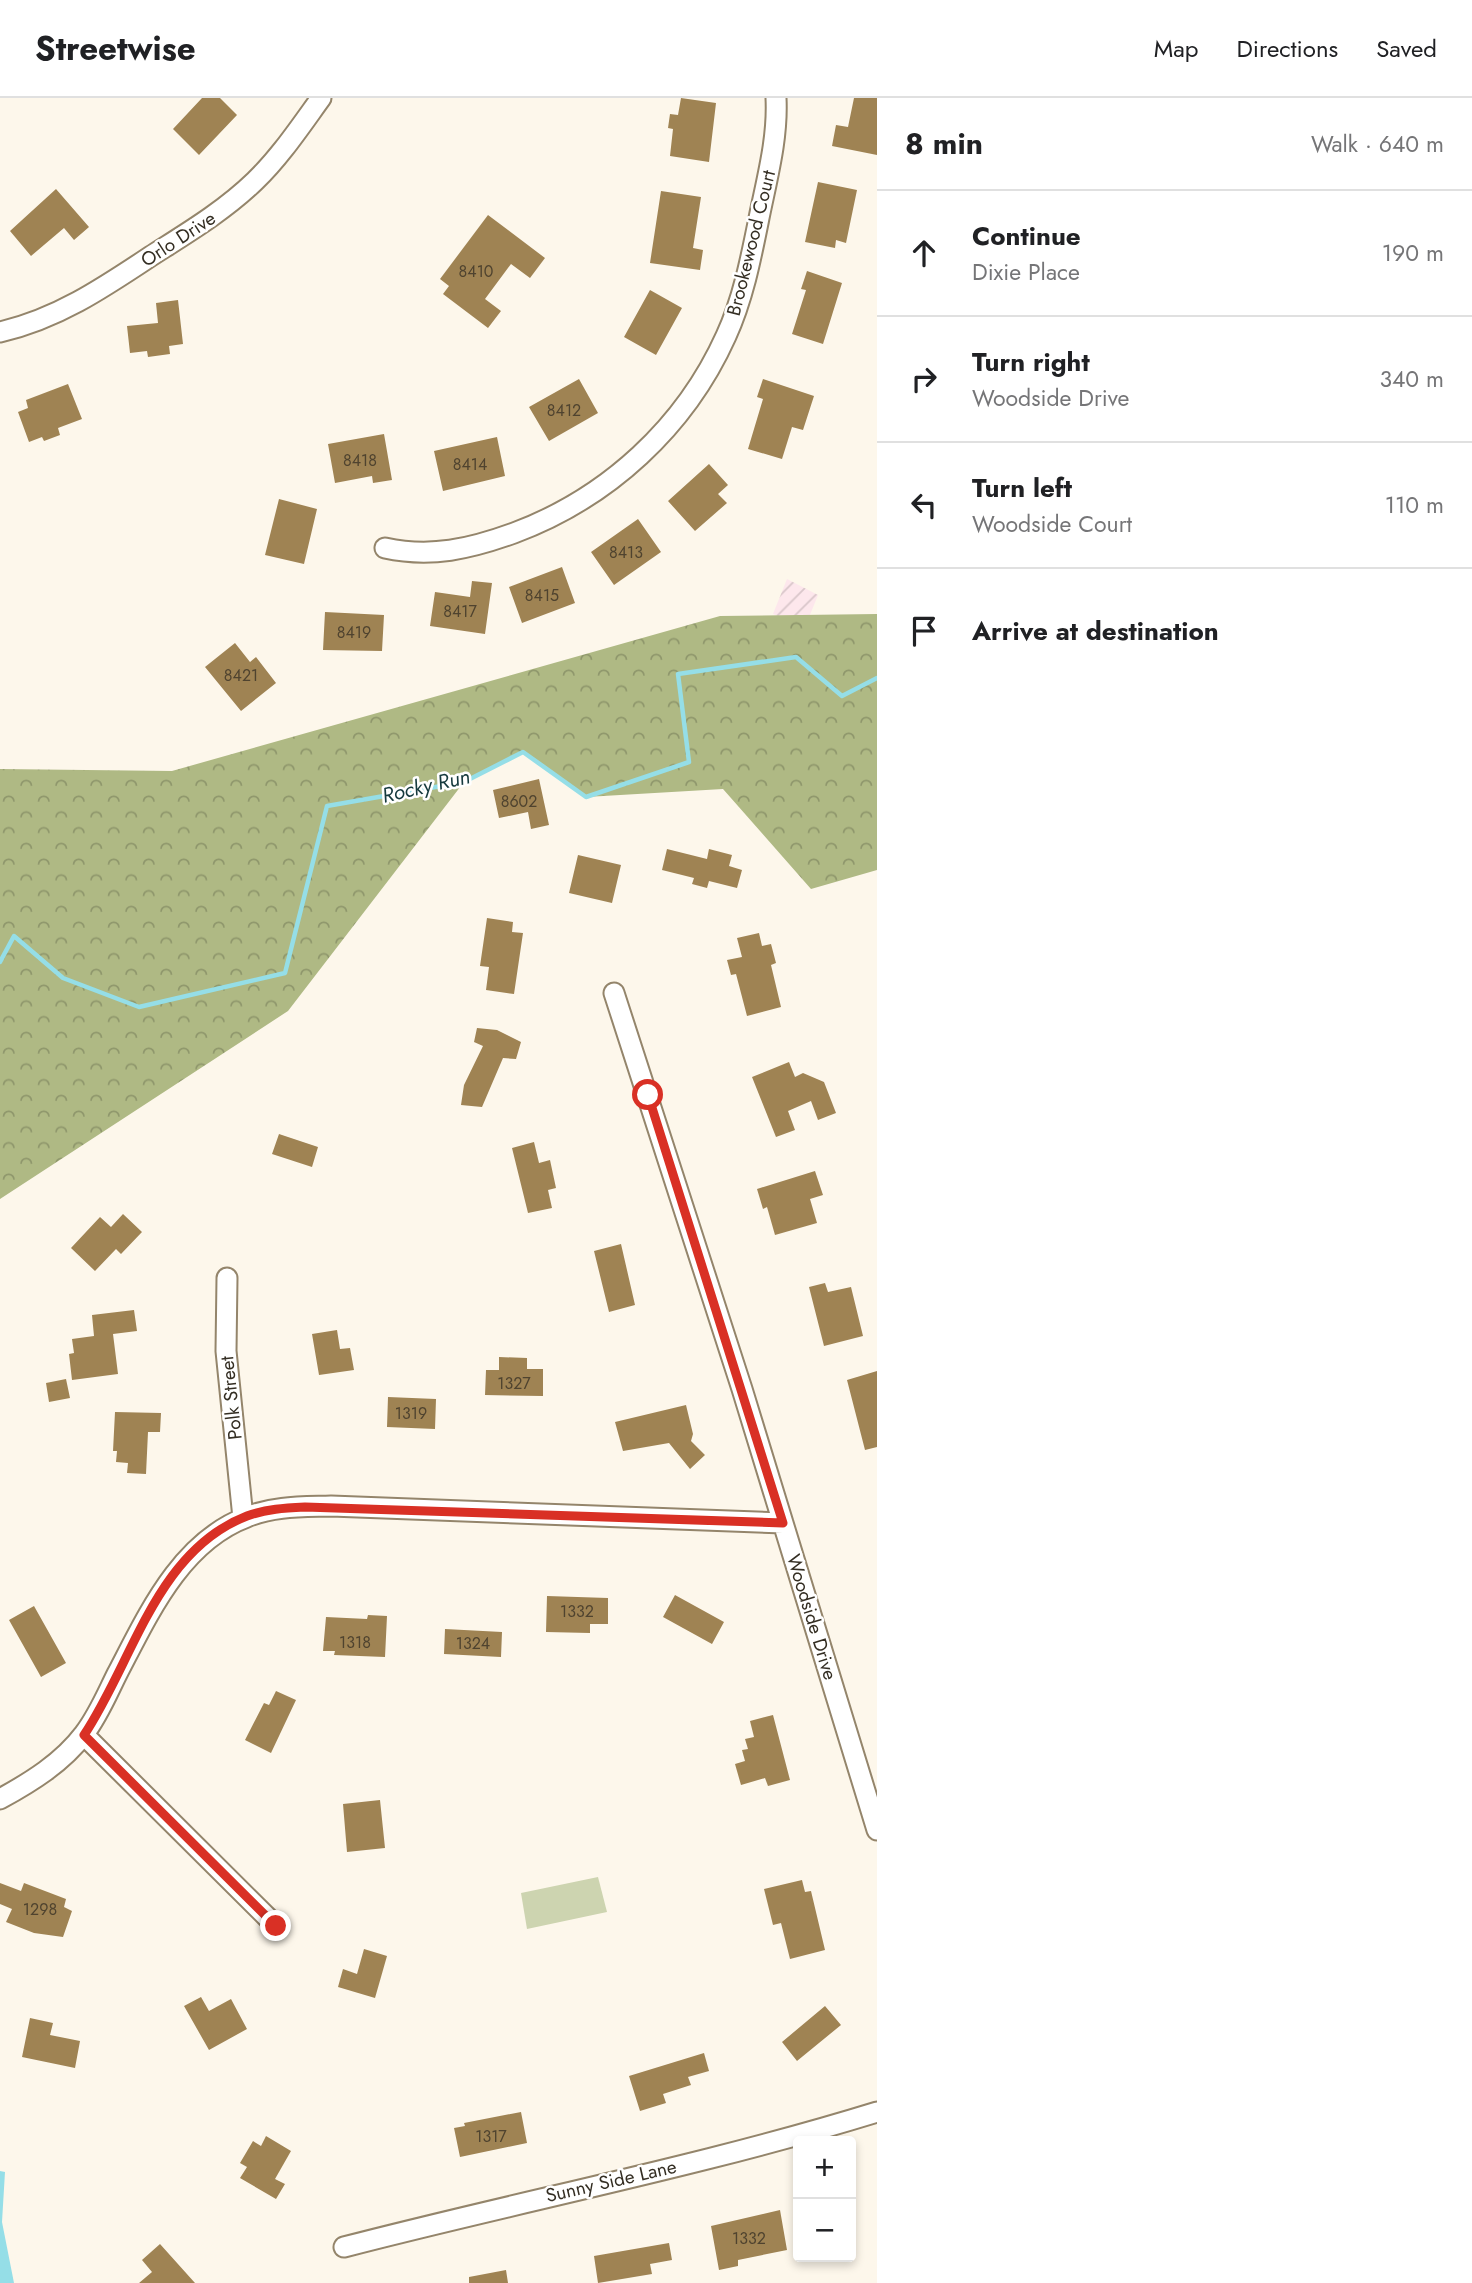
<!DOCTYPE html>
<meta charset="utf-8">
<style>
:root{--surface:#fff;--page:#f2f2f2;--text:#202124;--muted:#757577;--line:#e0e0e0}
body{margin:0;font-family:Jost,sans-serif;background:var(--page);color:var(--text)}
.controls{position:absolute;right:21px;bottom:21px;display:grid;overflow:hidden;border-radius:7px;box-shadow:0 4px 10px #0003}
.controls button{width:63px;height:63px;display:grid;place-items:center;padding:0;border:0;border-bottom:2px solid var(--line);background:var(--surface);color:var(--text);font:35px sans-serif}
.stop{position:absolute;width:21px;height:21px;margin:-16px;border:5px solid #d93025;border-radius:50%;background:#fff}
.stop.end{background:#d93025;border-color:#fff;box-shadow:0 2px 7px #0008}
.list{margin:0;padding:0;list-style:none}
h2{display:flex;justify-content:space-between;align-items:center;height:91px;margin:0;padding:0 28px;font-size:30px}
h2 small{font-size:23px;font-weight:400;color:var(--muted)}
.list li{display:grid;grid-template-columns:46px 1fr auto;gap:21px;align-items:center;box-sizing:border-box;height:126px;padding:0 28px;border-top:2px solid var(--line)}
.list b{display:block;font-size:26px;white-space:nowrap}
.list p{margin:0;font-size:23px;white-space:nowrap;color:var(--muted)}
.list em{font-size:23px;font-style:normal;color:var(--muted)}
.icon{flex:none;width:38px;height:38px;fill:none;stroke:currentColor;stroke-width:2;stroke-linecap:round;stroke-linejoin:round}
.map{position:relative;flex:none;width:877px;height:2185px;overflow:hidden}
header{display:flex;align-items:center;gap:42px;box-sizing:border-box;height:98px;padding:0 35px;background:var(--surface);border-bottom:2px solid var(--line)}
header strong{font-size:33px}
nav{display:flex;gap:38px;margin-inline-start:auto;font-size:24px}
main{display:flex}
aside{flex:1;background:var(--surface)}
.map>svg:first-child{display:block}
.industrial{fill:url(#industrial-furrows)}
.forest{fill:url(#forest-crowns)}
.garden{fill:#cdd4b0}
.water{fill:#95dee7}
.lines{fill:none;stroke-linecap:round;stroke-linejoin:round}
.stream{stroke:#95dee7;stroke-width:4.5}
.building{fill:#9f8353}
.minor-casing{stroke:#94856b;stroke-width:23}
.minor{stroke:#fff;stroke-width:19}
.route{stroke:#d93025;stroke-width:9}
.labels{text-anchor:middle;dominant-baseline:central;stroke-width:5;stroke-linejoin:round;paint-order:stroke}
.number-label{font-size:16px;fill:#4f432f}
.street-label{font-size:19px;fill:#342e23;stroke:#fff}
.water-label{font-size:21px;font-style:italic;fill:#163a3e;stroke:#fff}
</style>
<header>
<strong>Streetwise</strong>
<nav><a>Map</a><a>Directions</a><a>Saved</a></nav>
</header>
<main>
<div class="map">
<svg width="877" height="2185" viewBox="0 0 877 2185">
<defs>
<pattern id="industrial-furrows" width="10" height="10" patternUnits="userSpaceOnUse" patternTransform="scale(1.75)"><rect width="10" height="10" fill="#fde7ec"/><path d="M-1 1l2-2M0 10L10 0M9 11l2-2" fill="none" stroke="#d9c6ca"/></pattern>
<pattern id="forest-crowns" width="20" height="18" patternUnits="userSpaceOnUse" patternTransform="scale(1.75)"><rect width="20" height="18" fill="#afb984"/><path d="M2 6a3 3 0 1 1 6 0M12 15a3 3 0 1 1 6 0" fill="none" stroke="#8f976c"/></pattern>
</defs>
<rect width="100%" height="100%" fill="#fdf7eb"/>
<path class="industrial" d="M787 481 818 497 805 529 773 516Z"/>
<path class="forest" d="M877 516V772L811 791 723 691 586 699 523 654 464 684 288 913 0 1101V671L172 673 720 518Z"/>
<path class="garden" d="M598 1779 607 1814 527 1831 521 1795Z"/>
<path class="water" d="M0 2073 5 2074 2 2124 14 2185H0Z"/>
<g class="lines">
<path class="stream" d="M0 864 14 838 63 880 139 909 285 875 327 708 464 684 523 654 586 699 689 664 678 576 796 559 842 598 877 580"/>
</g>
<path class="building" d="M202 0H220L237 17 199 57 173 31Z
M681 0 716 5 709 64 670 58 673 31 668 30 670 16 678 17Z
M854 0H877V57L832 48 836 27 848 29Z
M818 84 857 92 846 145 836 142 835 150 805 144Z
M56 91 89 129 74 142 64 130 31 158 10 133Z
M661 93 701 99 693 150 703 152 700 172 650 165Z
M488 117 545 160 530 180 511 166 485 201 501 213 488 230 443 196 449 188 440 181Z
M807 173 842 185 823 246 792 236 806 192 801 191Z
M650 192 682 210 656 257 624 239Z
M178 202 183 246 169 248 170 256 148 259 147 253 130 255 127 228 158 225 156 205Z
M579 281 598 315 549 343 529 309Z
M763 281 814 298 803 332 792 329 782 361 748 351 763 301 757 299Z
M68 286 82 321 58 330 60 337 44 343 42 339 29 344 18 314 28 310 26 302Z
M384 336 392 382 373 385 372 378 335 385 328 346Z
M497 339 505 378 443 393 434 353Z
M709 366 728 387 718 396 727 405 695 433 668 403Z
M279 401 317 411 304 466 265 457Z
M638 421 661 454 614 487 591 454Z
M562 469 575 505 522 525 509 489Z
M472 483 492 485 485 536 430 528 435 494 470 499Z
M325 514 384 517 382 553 323 552Z
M235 545 250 564 256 559 276 585 241 613 205 569Z
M539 681 549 727 531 731 528 714 499 720 493 692Z
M667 751 707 761 709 751 732 757 729 768 742 772 737 790 709 783 707 790 692 786 694 780 662 772Z
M578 757 621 767 612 805 569 795Z
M487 820 513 824 512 834 523 835 514 896 486 892 489 869 480 868Z
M759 835 762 848 771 846 776 865 771 867 781 909 747 918 736 876 731 877 727 862 742 859 737 840Z
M477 930 497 932 521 944 516 961 503 960 482 1009 461 1007 464 987 483 948 474 944Z
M789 964 795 979 803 975 824 984 836 1015 818 1022 811 1003 788 1013 795 1032 776 1039 752 979Z
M279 1036 318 1049 312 1069 272 1056Z
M534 1044 539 1065 550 1062 556 1090 548 1092 552 1110 528 1115 512 1050Z
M815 1073 823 1097 810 1101 817 1125 775 1137 767 1109 763 1111 757 1091Z
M123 1116 142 1134 121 1156 116 1151 95 1173 71 1150 100 1119 111 1129Z
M621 1146 635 1207 609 1214 594 1153Z
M825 1185 828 1194 851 1189 863 1238 824 1248 809 1189Z
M134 1212 137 1233 113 1236 118 1276 72 1282 69 1256 74 1255 72 1241 94 1238 92 1217Z
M337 1232 340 1251 350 1250 354 1272 319 1277 312 1236Z
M499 1259 527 1260V1271H543V1298L485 1297 486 1272H499Z
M877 1273V1349L865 1352 847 1282Z
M66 1281 70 1300 49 1304 46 1285Z
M388 1299 436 1301 435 1331 387 1329Z
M686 1307 693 1336 691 1343 705 1357 690 1371 669 1345 623 1353 615 1324Z
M115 1314 161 1315 160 1334H148L146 1376 127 1375 128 1365 116 1364 117 1353H113Z
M675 1497 724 1524 712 1546 663 1519Z
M547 1498 608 1500V1526H590V1535L546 1534Z
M34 1508 66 1565 41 1579 9 1522Z
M368 1517 387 1518 385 1559 334 1557 335 1553H323L326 1519 367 1521Z
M445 1531 502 1534 501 1559 444 1556Z
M276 1593 296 1602 271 1655 245 1642 264 1605 269 1607Z
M773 1617 790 1682 768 1688 765 1680 741 1687 735 1666 745 1663 742 1652 748 1651 745 1641 754 1639 750 1623Z
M380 1702 385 1750 347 1754 343 1706Z
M802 1782 805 1794 811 1793 825 1852 790 1861 781 1825 773 1827 764 1791Z
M0 1785 21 1793 24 1785 66 1801 64 1809 72 1813 63 1839 34 1835 6 1824 12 1811 0 1806Z
M364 1851 387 1858 375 1900 338 1889 343 1871 357 1876Z
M201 1899 209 1913 231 1901 247 1931 209 1952 184 1908Z
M825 1908 841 1927 797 1963 782 1944Z
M30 1920 53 1925 50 1937 80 1943 75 1970 22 1959Z
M704 1955 709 1973 688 1979 691 1987 663 1996 666 2005 640 2013 629 1978Z
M521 2014 527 2045 460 2059 454 2030 465 2028 464 2025Z
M266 2038 291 2053 275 2081 285 2086 276 2101 240 2080 247 2069 240 2065 253 2043 261 2048Z
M780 2112 787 2152 738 2162V2168L719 2172 711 2128Z
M669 2145 672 2162 650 2166 652 2176 598 2185 594 2158Z
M160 2146 195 2185H139L152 2174 142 2162Z
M506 2172 508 2185H469V2179Z"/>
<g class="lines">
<defs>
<path id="minor" d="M0 234C57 221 103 190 151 158 187 135 224 113 255 83 280 59 300 29 321 0
M385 450C431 460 470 451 514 435 608 400 685 329 726 238 743 201 751 160 759 120 767 80 778 41 776 0
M614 895 742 1291 877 1732
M227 1180 226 1253 243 1420
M84 1637 276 1828
M0 1701C31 1684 62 1665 84 1636 98 1618 107 1596 117 1576 148 1517 180 1444 247 1419 273 1408 303 1409 331 1408L783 1425
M344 2149C521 2103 702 2068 877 2014"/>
</defs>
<use href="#minor" class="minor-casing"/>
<use href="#minor" class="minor"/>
</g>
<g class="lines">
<path class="route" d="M276 1828 84 1637C133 1564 156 1453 247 1418 266 1411 285 1410 305 1409L783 1425 648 997"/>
</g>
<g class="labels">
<g class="number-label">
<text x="476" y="173">8410</text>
<text x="564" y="312">8412</text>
<text x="360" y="362">8418</text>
<text x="470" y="366">8414</text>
<text x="626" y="454">8413</text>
<text x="542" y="497">8415</text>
<text x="460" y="513">8417</text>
<text x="354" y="534">8419</text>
<text x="241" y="577">8421</text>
<text x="519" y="703">8602</text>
<text x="514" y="1285">1327</text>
<text x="411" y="1315">1319</text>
<text x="577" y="1513">1332</text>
<text x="355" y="1544">1318</text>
<text x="473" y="1545">1324</text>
<text x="40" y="1811">1298</text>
<text x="491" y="2038">1317</text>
<text x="749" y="2140">1332</text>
</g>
<g class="street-label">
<text transform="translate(178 141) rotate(-33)">Orlo Drive</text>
<text transform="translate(751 145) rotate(-76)">Brookewood Court</text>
<text transform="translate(231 1300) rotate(-96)">Polk Street</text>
<text transform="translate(812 1519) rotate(73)">Woodside Drive</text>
<text transform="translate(611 2083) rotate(-13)">Sunny Side Lane</text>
</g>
<g class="water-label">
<text transform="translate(426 688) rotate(-13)">Rocky Run</text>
</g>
</g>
</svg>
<div class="controls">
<button>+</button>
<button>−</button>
</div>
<div class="stop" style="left:648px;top:997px"></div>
<div class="stop end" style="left:276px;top:1828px"></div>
</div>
<aside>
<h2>8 min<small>Walk · 640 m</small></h2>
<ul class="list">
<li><svg class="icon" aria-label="ahead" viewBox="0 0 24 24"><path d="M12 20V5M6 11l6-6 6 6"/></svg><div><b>Continue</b><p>Dixie Place</p></div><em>190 m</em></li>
<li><svg class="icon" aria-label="right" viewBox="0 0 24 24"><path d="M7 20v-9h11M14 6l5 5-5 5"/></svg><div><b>Turn right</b><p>Woodside Drive</p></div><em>340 m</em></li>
<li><svg class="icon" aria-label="left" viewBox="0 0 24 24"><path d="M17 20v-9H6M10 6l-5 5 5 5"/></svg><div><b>Turn left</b><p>Woodside Court</p></div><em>110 m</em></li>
<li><svg class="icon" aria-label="arrive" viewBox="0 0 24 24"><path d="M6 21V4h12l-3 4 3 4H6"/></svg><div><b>Arrive at destination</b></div></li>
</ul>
</aside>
</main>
